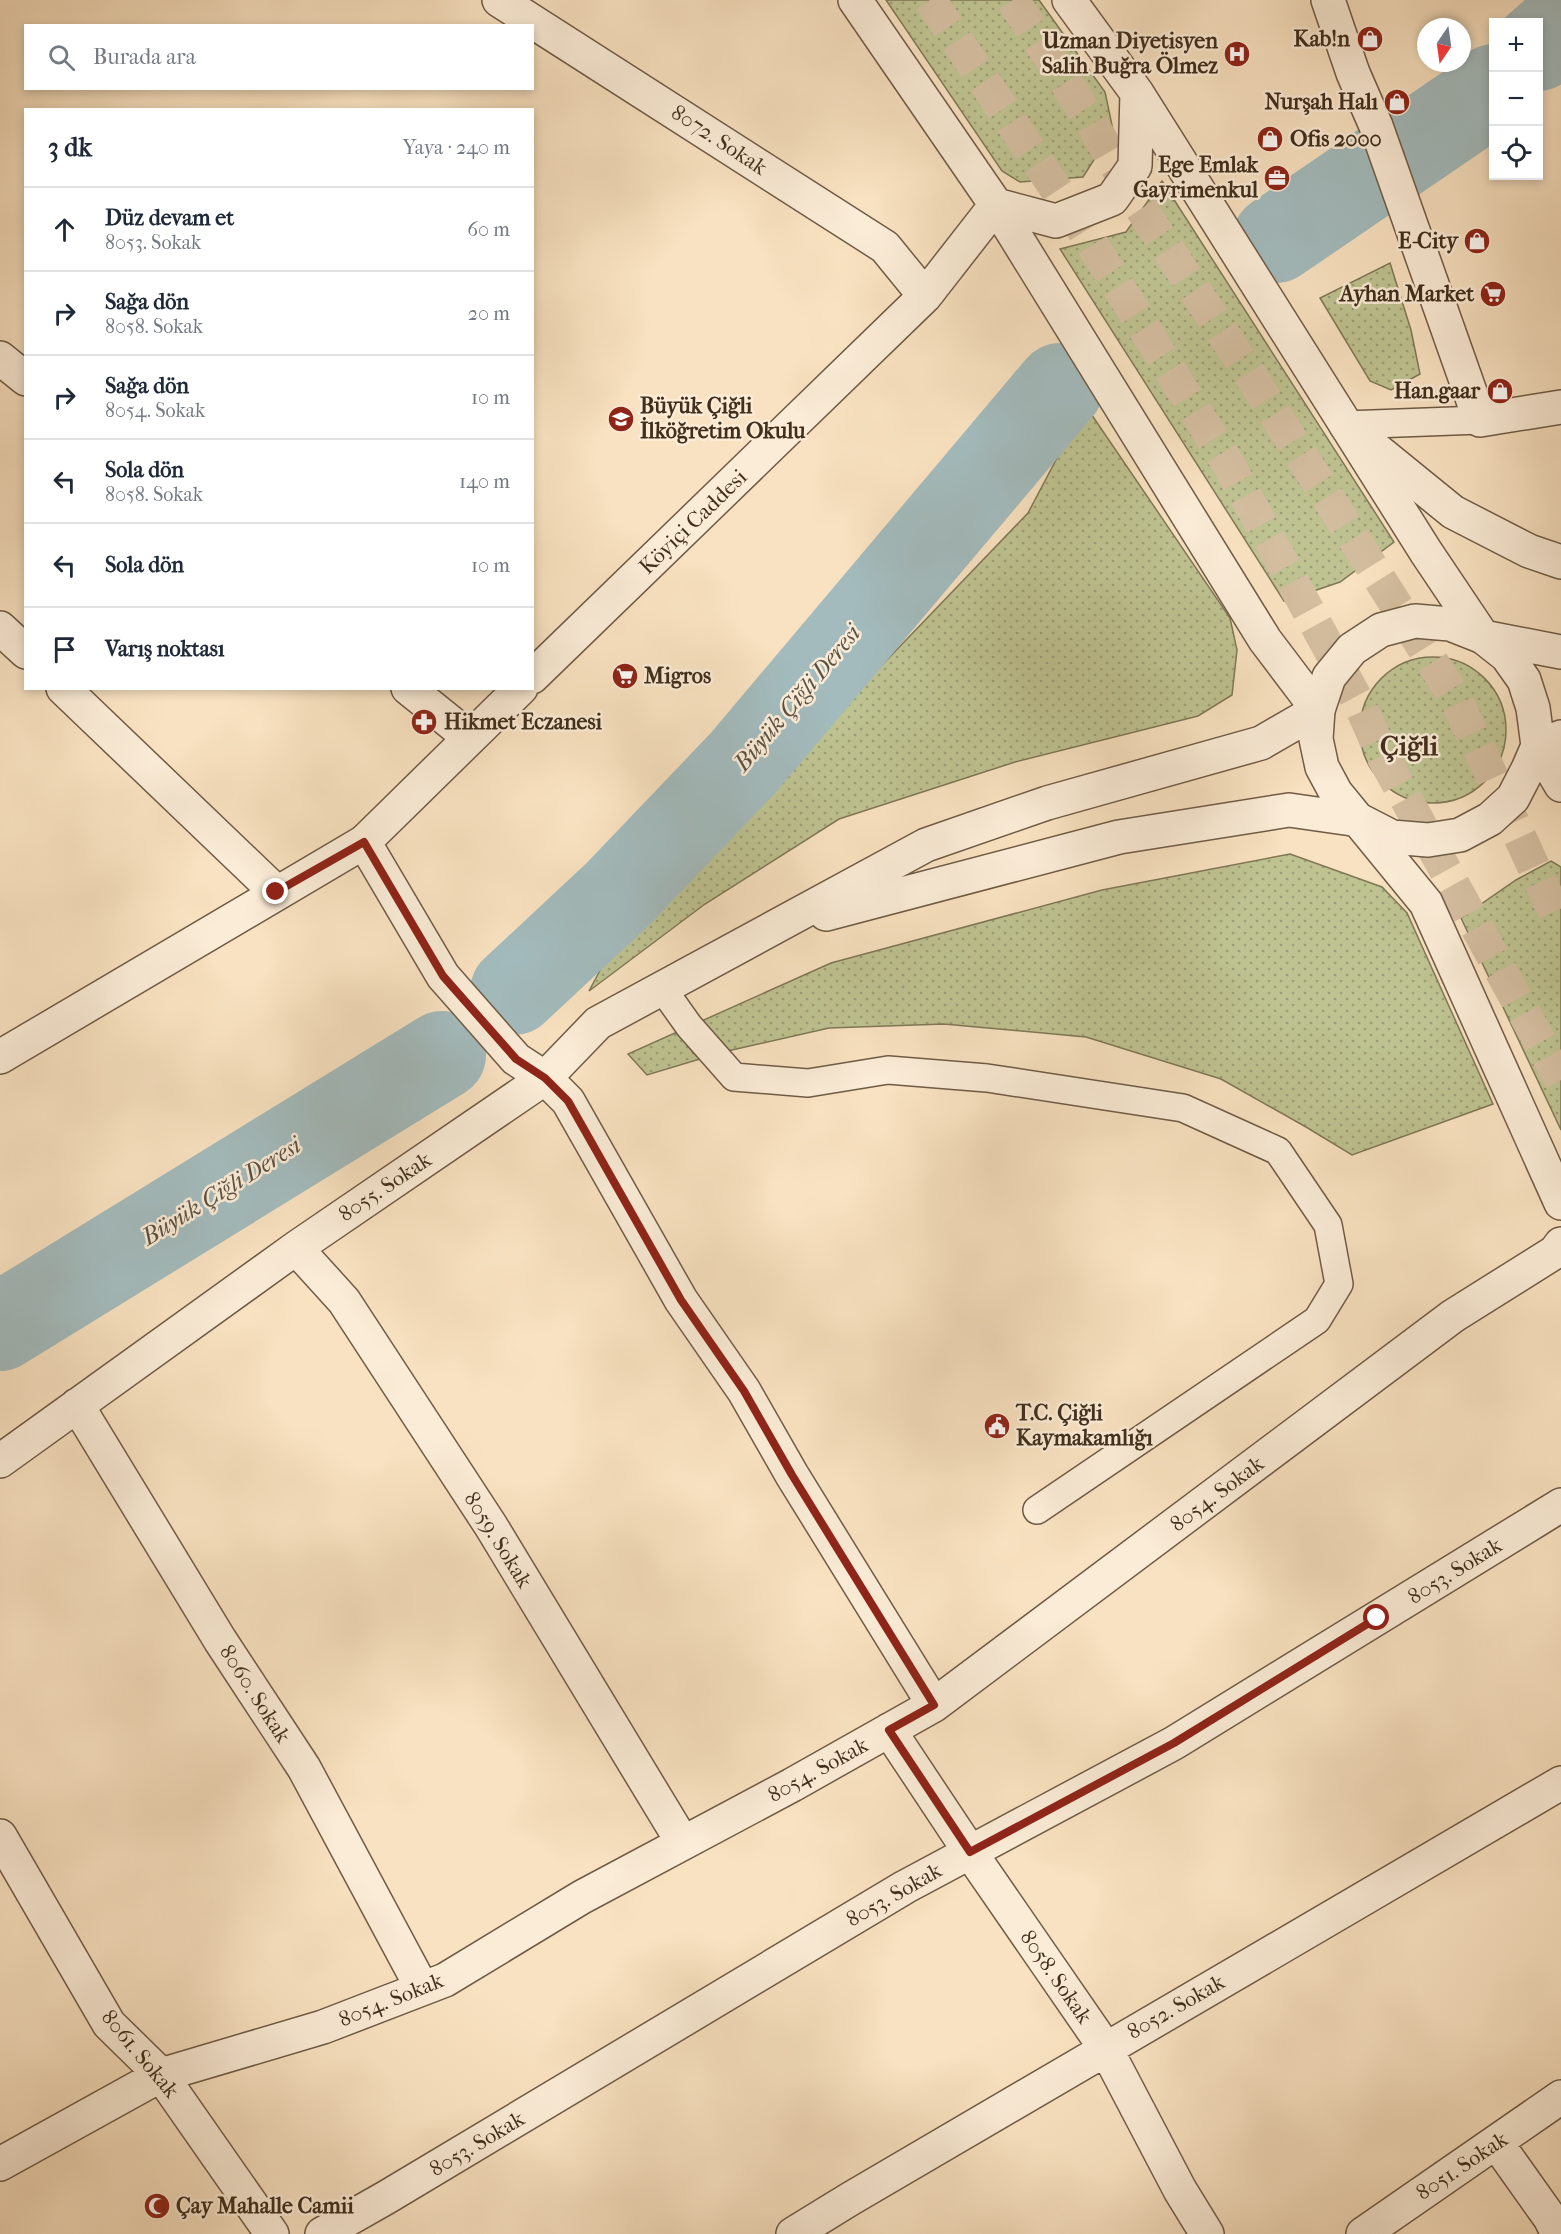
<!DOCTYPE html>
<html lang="tr">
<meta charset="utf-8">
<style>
:root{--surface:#fff;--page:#f6f6f7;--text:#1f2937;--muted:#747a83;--line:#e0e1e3}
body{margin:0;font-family:"IM FELL French Canon",serif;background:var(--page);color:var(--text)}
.controls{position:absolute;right:18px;top:18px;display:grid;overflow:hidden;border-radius:0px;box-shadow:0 3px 9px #0003}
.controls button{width:54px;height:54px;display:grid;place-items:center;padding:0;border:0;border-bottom:2px solid var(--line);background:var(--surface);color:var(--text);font:30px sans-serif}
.compass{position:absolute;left:1417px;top:18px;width:54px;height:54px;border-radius:50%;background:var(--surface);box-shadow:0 3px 9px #0003;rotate:193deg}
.stop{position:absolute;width:18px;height:18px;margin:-14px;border:4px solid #8f2418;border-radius:50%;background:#fff}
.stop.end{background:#8f2418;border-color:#fff;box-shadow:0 2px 6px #0008}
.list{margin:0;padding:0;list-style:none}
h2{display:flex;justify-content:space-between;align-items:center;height:78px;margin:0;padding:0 24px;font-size:26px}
h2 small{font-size:20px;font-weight:400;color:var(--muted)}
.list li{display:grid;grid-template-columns:39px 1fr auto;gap:18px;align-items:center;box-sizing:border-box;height:84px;padding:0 24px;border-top:2px solid var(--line)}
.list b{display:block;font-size:22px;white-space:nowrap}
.list p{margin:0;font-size:20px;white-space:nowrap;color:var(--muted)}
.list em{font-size:20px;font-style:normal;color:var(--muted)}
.icon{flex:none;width:33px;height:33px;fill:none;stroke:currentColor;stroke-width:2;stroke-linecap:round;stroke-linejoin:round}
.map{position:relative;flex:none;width:1561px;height:2234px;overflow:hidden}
.search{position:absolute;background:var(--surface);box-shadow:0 3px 9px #0003;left:24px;top:24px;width:510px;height:66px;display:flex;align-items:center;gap:15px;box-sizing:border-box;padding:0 21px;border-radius:0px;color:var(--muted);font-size:22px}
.panel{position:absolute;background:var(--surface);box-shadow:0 3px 9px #0003;left:24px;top:108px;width:510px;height:582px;border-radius:0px}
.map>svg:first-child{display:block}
.grass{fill:url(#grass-dots);stroke:#807857;stroke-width:1.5}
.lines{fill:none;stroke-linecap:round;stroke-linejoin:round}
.river{stroke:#a3bbbd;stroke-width:88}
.trunk-tunnel{stroke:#d4bea0;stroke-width:33;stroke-dasharray:33 16;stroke-linecap:butt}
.service-casing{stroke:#6f5b45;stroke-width:30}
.minor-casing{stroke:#6f5b45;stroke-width:36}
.tertiary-casing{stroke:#6f5b45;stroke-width:36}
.service{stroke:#fbecd7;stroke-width:27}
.minor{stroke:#fbecd7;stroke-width:33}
.tertiary{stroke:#fbecd7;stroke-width:33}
.route{stroke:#8f2418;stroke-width:8}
.labels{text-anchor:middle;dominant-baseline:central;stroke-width:5;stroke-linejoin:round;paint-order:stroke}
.poi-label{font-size:22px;font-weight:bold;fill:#412e1c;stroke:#fbecd7;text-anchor:end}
.street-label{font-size:22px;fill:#412e1c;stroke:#fbecd7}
.water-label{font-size:24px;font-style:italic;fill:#5a5144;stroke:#fbecd7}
.district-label{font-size:28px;font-weight:bold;fill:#412e1c;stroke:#fbecd7}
</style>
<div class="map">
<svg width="1561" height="2234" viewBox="0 0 1561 2234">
<defs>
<pattern id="grass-dots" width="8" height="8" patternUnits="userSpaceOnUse" patternTransform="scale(1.5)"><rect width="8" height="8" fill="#bfc392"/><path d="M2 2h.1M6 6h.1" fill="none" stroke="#9d9f76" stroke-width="1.8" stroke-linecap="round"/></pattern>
</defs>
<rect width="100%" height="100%" fill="#f9e2c1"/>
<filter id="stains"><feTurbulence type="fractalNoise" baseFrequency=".00333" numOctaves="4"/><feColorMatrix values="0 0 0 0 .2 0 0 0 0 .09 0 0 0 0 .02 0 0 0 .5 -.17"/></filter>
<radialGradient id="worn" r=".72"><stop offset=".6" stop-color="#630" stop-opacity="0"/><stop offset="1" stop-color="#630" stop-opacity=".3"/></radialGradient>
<path class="grass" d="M886 0H1039L1105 92 1113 130 1083 177 1020 182 1002 171Z
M1162 181 1394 542 1340 582 1284 601 1060 249 1126 232Z
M1390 263 1411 330 1420 374 1391 390 1370 381 1320 298Z
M1085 405 1230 618 1237 650 1232 695 1198 716 1015 762 839 819 705 904 589 991 636 903 882 665 1028 513Z
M1360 730a73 73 0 1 1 146 0a73 73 0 1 1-146 0Z
M1290 854 1382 887 1407 913 1493 1104 1352 1155 1306 1127 1221 1079 1086 1037 944 1024 829 1028 723 1052 647 1075 628 1054 831 963 1102 890Z
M1551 861 1561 867V1130L1461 918 1516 880Z"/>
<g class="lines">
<path class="river" d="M1538 47 1561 27
M1276 239 1484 97 1494 88
M514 991 618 894 743 763 1060 387
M0 1327 442 1055"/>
<path class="trunk-tunnel" d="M930 0 1084 231 1230 467 1362 709 1383 757 1561 1080
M1013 0 1090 120 1135 199 1247 370 1457 701 1561 926"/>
<defs>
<path id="service" d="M1346 425 1480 420
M662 988 689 1026 734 1077 808 1083 888 1070 987 1078 1183 1108 1278 1151 1328 1225 1339 1284 1317 1320 1037 1510"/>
<path id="minor" d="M499 0 885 247 925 296
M855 0 996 205 1265 640 1318 710
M1069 0 1137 93 1426 552 1483 637
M1328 0 1353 73 1376 126 1480 420 1561 407
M996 205 1056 221 1112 199 1135 166 1137 93
M0 358 26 379
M0 628 26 652
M532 677 925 296 996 205
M63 688 276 892
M408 688 470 738
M364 842 521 688
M296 1248 344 1301 491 1526 683 1843
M77 1405 220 1640 304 1768 422 1988
M0 1461 296 1248 545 1078 568 1101 681 1300 744 1391 792 1475 934 1705
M889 1730 970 1852 1106 2049 1180 2190 1207 2234
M0 1836 109 2024 161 2075 272 2234
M1496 2142 1550 2218 1558 2234
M0 2164 161 2075 323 2027 445 1980 582 1897 792 1785 934 1705 1453 1316 1555 1252 1561 1244
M322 2234 387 2197 905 1887 1174 1743 1561 1505
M793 2234 850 2199 1561 1783
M1363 2234 1561 2097"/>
<path id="tertiary" d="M1346 425 1453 512 1529 551 1561 562
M1483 637 1507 656 1524 680 1533 708 1538 746 1561 785
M1561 652 1483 637 1450 624 1415 621 1381 630 1352 649 1329 677 1318 710 1316 739 1322 767 1336 793 1426 903 1561 1203
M826 914 1119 837 1289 810 1359 820 1392 837 1428 840 1460 835 1490 819 1513 798 1528 769 1538 746 1561 737
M0 1057 364 842 443 976 516 1059 545 1078 598 1023 926 845 1047 803 1261 743 1318 710"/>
</defs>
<use href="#service" class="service-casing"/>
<use href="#minor" class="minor-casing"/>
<use href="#tertiary" class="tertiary-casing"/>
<use href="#service" class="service"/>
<use href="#minor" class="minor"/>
<use href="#tertiary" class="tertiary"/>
</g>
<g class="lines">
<path class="route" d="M276 892 364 842 443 976 516 1059 545 1078 568 1101 681 1300 744 1391 792 1475 934 1705 889 1730 970 1852 1174 1743 1377 1618"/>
</g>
<defs>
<symbol id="shop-disc" viewBox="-11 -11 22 22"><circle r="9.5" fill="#8f2418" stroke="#fbecd7"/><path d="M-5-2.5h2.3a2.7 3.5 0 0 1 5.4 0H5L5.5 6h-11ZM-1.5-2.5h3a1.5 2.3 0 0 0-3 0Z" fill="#fff"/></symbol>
<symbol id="hospital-disc" viewBox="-11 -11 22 22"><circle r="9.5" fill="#8f2418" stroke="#fbecd7"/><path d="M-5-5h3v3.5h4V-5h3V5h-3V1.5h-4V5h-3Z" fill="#fff"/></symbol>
<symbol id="office-disc" viewBox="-11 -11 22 22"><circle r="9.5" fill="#8f2418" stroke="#fbecd7"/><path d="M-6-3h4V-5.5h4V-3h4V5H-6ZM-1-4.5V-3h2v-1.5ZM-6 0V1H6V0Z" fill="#fff"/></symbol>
<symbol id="supermarket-disc" viewBox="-11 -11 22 22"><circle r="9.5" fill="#8f2418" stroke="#fbecd7"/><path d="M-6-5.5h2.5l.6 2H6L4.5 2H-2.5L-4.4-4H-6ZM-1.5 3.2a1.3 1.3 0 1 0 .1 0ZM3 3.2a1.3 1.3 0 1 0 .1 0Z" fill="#fff"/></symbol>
<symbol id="school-disc" viewBox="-11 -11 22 22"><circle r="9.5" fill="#8f2418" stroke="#fbecd7"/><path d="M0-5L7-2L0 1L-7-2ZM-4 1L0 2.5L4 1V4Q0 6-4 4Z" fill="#fff"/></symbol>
<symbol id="pharmacy-disc" viewBox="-11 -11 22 22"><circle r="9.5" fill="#8f2418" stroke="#fbecd7"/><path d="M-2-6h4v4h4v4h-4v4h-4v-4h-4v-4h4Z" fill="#fff"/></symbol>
<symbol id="civic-disc" viewBox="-11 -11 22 22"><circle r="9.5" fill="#8f2418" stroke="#fbecd7"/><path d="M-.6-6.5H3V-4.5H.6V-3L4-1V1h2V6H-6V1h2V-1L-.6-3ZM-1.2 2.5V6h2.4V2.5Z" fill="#fff"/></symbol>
<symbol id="mosque-disc" viewBox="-11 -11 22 22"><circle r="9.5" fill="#8f2418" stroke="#fbecd7"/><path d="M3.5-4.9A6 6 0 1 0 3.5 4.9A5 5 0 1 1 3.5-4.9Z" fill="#fff"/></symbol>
</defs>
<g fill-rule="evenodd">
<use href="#shop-disc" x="1355" y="24" width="30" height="30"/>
<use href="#hospital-disc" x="1222" y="39" width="30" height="30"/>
<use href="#shop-disc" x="1382" y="87" width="30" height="30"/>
<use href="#shop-disc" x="1255" y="124" width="30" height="30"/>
<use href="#office-disc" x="1262" y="163" width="30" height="30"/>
<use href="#shop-disc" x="1462" y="226" width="30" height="30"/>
<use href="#supermarket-disc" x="1478" y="279" width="30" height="30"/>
<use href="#shop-disc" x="1485" y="376" width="30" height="30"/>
<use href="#school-disc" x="606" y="404" width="30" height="30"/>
<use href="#supermarket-disc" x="610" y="661" width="30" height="30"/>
<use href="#pharmacy-disc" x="409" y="707" width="30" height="30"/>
<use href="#civic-disc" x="982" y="1411" width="30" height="30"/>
<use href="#mosque-disc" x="142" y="2191" width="30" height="30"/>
</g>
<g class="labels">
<g class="poi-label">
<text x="1350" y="39">Kab!n</text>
<text x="1218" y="41">Uzman Diyetisyen<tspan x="1218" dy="25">Salih Buğra Ölmez</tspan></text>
<text x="1378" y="102">Nurşah Halı</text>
<text x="1290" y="139" text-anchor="start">Ofis 2000</text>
<text x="1258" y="165">Ege Emlak<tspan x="1258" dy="25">Gayrimenkul</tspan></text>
<text x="1458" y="241">E-City</text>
<text x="1474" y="294">Ayhan Market</text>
<text x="1480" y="391">Han.gaar</text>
<text x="640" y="406" text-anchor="start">Büyük Çiğli<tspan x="640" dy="25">İlköğretim Okulu</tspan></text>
<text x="644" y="676" text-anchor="start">Migros</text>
<text x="444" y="722" text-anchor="start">Hikmet Eczanesi</text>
<text x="1016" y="1413" text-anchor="start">T.C. Çiğli<tspan x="1016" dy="25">Kaymakamlığı</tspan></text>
<text x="176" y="2206" text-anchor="start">Çay Mahalle Camii</text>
</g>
<g class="street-label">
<text transform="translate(719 140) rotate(33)">8072. Sokak</text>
<text transform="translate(693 522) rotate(-44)">Köyiçi Caddesi</text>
<text transform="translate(385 1187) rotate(-34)">8055. Sokak</text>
<text transform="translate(1217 1494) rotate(-37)">8054. Sokak</text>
<text transform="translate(498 1540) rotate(58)">8059. Sokak</text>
<text transform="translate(1455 1571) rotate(-32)">8053. Sokak</text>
<text transform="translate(255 1694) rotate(57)">8060. Sokak</text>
<text transform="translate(818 1770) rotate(-29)">8054. Sokak</text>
<text transform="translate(894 1895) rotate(-30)">8053. Sokak</text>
<text transform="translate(1056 1977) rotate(55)">8058. Sokak</text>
<text transform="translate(391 2000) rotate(-22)">8054. Sokak</text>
<text transform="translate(1176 2007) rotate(-30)">8052. Sokak</text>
<text transform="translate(140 2054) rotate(50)">8061. Sokak</text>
<text transform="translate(477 2144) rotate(-31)">8053. Sokak</text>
<text transform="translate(1462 2166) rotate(-34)">8051. Sokak</text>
</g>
<g class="water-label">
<text transform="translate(797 698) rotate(-50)">Büyük Çiğli Deresi</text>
<text transform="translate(221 1191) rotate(-32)">Büyük Çiğli Deresi</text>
</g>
<g class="district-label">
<text x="1409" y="745">Çiğli</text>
</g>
</g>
<rect width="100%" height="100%" filter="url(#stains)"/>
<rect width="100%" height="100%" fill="url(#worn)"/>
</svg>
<div class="controls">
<button>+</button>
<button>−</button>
<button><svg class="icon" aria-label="locate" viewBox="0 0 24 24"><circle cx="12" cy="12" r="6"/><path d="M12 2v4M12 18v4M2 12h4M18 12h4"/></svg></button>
</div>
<svg class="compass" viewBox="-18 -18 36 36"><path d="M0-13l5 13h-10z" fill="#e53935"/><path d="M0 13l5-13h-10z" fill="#747a83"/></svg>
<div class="stop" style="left:1377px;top:1618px"></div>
<div class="stop end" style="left:276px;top:892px"></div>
<div class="search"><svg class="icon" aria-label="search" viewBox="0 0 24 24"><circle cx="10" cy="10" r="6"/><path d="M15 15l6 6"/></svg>Burada ara</div>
<section class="panel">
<h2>3 dk<small>Yaya · 240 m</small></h2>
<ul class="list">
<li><svg class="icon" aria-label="ahead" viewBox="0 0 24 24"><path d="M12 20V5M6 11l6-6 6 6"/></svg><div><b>Düz devam et</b><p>8053. Sokak</p></div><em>60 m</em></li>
<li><svg class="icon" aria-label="right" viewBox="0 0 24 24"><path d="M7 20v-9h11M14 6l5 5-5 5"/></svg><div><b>Sağa dön</b><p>8058. Sokak</p></div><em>20 m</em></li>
<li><svg class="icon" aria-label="right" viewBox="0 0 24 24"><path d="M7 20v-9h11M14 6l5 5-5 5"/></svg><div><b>Sağa dön</b><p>8054. Sokak</p></div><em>10 m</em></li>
<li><svg class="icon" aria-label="left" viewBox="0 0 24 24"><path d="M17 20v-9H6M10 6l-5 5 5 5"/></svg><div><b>Sola dön</b><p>8058. Sokak</p></div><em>140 m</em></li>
<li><svg class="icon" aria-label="left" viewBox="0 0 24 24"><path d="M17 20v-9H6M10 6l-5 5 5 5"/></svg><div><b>Sola dön</b></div><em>10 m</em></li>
<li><svg class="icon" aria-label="arrive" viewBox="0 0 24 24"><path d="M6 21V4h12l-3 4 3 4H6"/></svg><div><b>Varış noktası</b></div></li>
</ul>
</section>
</div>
